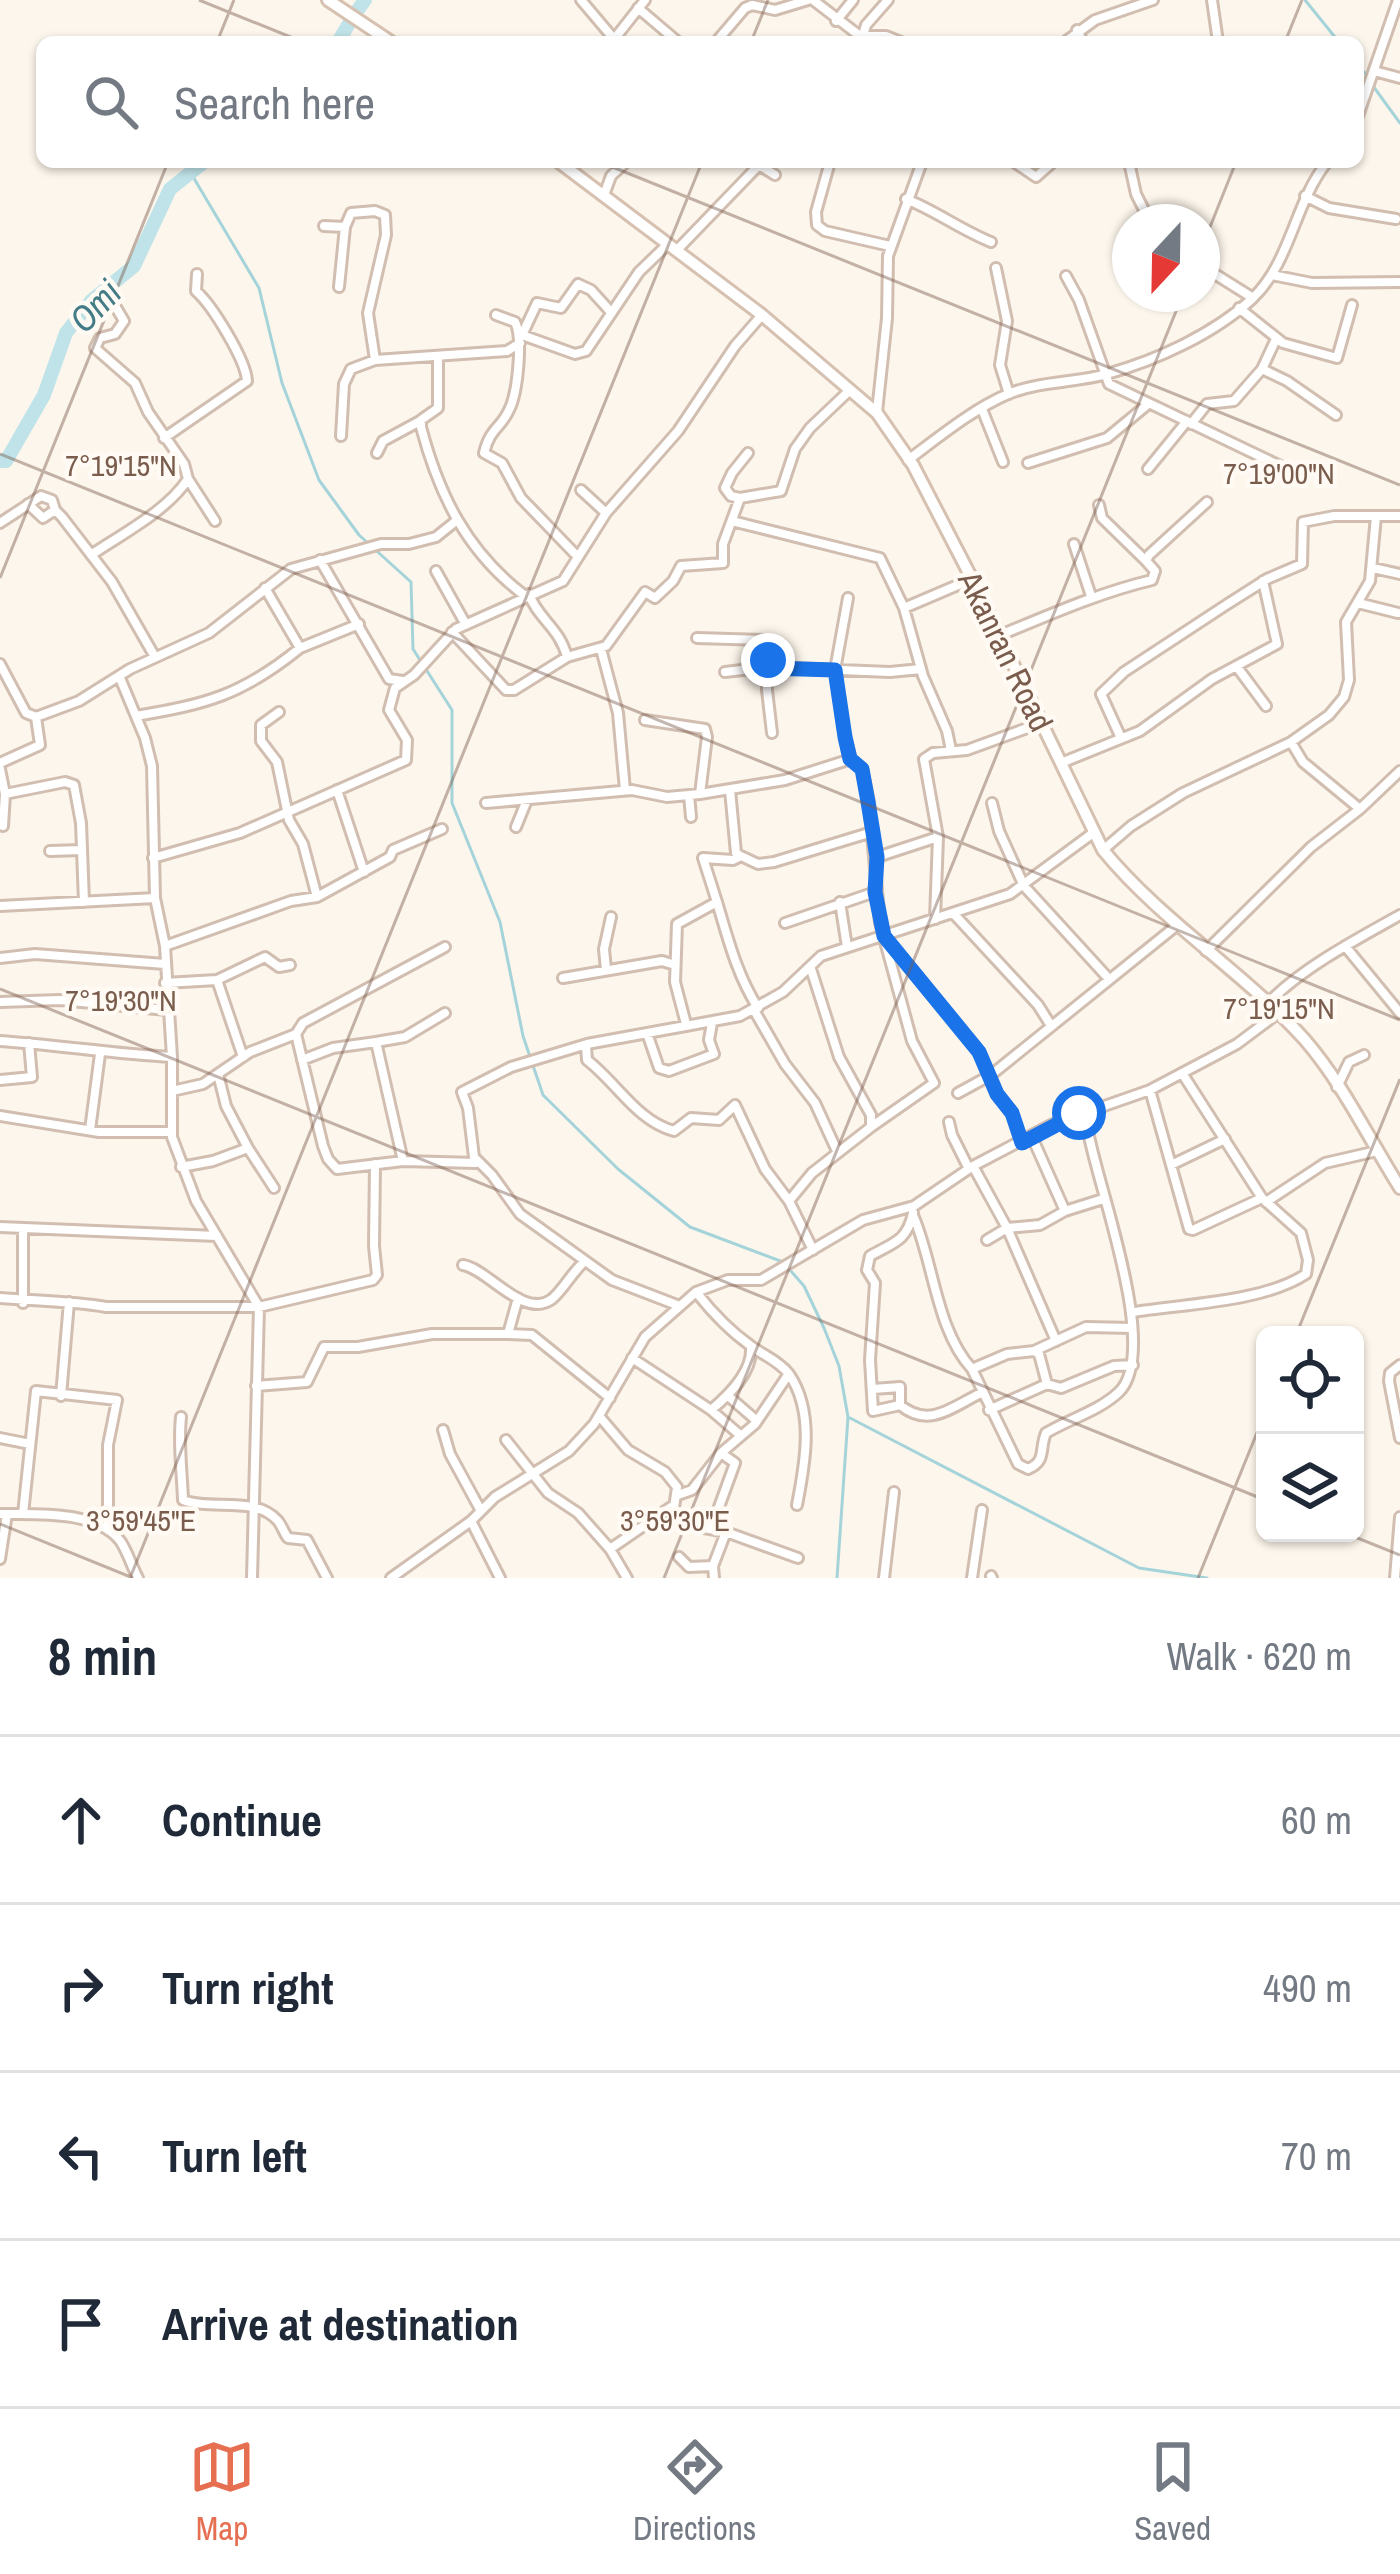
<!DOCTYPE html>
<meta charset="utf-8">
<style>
:root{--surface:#fff;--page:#f2f2f3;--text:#1f2937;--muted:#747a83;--line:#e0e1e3;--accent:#e76f51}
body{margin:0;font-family:"Archivo Narrow",sans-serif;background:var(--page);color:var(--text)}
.controls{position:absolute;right:36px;bottom:36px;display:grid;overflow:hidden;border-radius:18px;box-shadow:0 3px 9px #0004}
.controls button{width:108px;height:108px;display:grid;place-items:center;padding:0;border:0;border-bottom:3px solid var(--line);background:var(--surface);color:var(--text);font:60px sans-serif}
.compass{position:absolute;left:1112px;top:204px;width:108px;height:108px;border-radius:50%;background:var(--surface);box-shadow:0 3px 9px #0004;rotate:202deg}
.stop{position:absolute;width:36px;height:36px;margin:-27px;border:9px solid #1a73e8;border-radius:50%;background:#fff}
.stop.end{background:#1a73e8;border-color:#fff;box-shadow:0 3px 12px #0008}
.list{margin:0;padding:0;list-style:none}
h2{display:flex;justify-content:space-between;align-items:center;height:156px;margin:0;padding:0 48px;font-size:51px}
h2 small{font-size:39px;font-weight:400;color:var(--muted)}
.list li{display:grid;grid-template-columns:78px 1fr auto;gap:36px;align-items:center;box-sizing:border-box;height:168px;padding:0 48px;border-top:3px solid var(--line)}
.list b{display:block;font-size:45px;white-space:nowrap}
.list em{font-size:39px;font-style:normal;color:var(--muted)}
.icon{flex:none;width:66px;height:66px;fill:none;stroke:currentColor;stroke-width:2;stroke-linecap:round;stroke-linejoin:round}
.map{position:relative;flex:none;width:1400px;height:1578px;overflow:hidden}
.search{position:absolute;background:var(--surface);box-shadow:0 3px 9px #0004;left:36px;right:36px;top:36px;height:132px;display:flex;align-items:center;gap:30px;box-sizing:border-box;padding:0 42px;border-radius:18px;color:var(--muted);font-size:45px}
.sheet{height:828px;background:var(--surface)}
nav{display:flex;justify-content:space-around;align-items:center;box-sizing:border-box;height:168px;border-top:3px solid var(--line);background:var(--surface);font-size:33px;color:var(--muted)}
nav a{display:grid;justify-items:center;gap:6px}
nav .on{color:var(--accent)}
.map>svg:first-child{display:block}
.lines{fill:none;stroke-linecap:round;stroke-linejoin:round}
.stream{stroke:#a5d3da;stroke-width:3}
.river{stroke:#bfe3e8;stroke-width:14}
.minor-casing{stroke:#d1beb0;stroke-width:14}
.secondary-casing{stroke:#d6c0b0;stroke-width:16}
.minor{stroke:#fff;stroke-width:8}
.secondary{stroke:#fff;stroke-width:10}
.route{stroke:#1a73e8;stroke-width:15}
.ticks{fill:none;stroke:#7a5c4d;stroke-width:3;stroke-opacity:0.45}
.labels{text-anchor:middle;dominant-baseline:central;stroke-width:9;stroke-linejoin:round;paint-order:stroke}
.street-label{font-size:33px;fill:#7a5c4d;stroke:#fffaf3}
.water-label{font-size:36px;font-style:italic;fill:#437c86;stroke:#fffaf3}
.ticks-label{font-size:30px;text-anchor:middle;fill:#7a5c4d;stroke:#fffaf3;stroke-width:9;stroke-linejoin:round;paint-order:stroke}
</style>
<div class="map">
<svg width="1400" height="1578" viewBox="0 0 1400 1578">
<rect width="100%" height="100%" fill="#fdf6ec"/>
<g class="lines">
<path class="stream" d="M1305 0 1339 42
M1358 65 1368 77
M1373 86 1400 123
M189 170 259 288 282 383 319 480 359 535 411 582 413 649 452 710V803L500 922 523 1036 543 1095 618 1169 690 1227 783 1262 804 1286 824 1328 839 1366 848 1417 837 1578
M850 1418 1139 1568 1207 1578"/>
<path class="river" d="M357 11 365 0
M338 42 350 22
M0 461H6L44 395 66 333 91 301 134 266 170 189 204 162"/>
<defs>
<path id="minor" d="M581 0 614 39
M813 0 860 36H886L901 42
M1212 0 1218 42
M638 8 678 42
M836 21 853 0
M1077 30 1083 42
M612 42 645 0
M716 42 745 8 752 5 775 10 808 0
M861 42 866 25 888 0
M1065 42 1095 20 1153 0
M1374 71 1400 78
M1358 116 1398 0
M830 162 816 212 817 225 825 231 890 246
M1014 162 1036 177 1053 162
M1129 162 1136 194 1150 222
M604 195 611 176 626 162
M1305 196 1329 208 1396 219
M906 199C936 211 961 230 991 242
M324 226 345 227
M677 250 759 165 775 175
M1202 266 1253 298
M996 268 1007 321 1000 365 1009 394
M1272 275 1312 283 1400 282
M1066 276 1079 300 1109 384 1297 474
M339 287 345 227 351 213 375 211 385 215 386 235 368 313 375 360
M111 299 124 321 115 334 100 338 95 348 135 383 148 412 184 464 188 479 215 521
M1239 308 1283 343 1337 358 1352 305
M610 311 591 290 578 284 561 308 537 303 522 335 575 354 586 351 639 272 668 244
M496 315 515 322C523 337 518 393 509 410 501 428 490 428 484 453L502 463 521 498 578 557
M1276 339 1262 369 1287 381 1336 415
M438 356V408L421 420V427C439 495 467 552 524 595
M982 409 1003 462
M877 412 887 318 888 256 922 162
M1191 424 1207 404 1234 401 1262 369
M341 436 344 384 351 369 375 360 507 351 520 343
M164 438 247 381C246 360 212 305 196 291L197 274
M377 453 383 441 420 421
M908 460C939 437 973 409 1008 394 1040 381 1075 383 1107 374 1157 360 1214 334 1253 298 1291 261 1294 204 1327 162
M1028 463 1107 438 1147 405
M1148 469 1187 421
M581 490 606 513
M740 498 731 496 725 488 732 473 748 453
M28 504 43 518 55 510 62 517 112 582 155 657
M1099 505 1102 518 1146 561
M732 521 880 558 904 608 923 676 947 731 951 750
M0 523 41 496 52 500 55 510
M1074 544 1091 596
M91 555C122 534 167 511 188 479
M320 560 389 679 403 681
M1373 568 1400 574
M436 571 465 623
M265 588 300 648 359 624
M529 594C537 618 560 628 567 657
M848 598 835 670 845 737 851 759 862 769 869 802 880 923 912 1041 934 1083 871 1127
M1358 603 1398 613
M904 608 972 579
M452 632 506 690H514L567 657 606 646 645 592 655 598 673 581 681 566 723 563V544L740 498 781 491 795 449 810 428 850 390
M998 636C1049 615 1098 593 1152 580L1155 571 1146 561 1149 555 1207 502
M697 638 763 640 768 646 767 690 772 733
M601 649 618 713 625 790
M0 664 26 713 36 717 40 745 0 763
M1237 667 1266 706
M725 672 767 667 890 672 921 669
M120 678 145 738 152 766 155 898 165 946 172 1057V1137L196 1201 259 1307 252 1578
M279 712 261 725V741L277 762 289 820 303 844 317 897
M136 716C207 704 242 695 300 648
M36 717 79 701 130 669 209 633 291 569 381 544H409L436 537 456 521
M645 720 705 729 707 737 700 794
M1121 738 1101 694 1124 672 1226 605 1267 579 1302 564 1303 522 1334 516H1376
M1291 742 1303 762 1360 809
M1061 763 1140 731 1212 679 1277 644 1263 581
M0 769 5 794 65 782 74 785 81 823 84 902
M337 790 364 872
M730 790 736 853 739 855
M689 795 691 817
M486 803 632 790 667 797 700 794 785 780 851 759
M992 803 999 831 1024 886 1109 979
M3 826 5 794
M516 827 527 800
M1103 850 1131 826 1183 793 1291 742 1329 715 1344 697 1349 680 1346 622 1370 581 1376 516H1400
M50 851 82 850
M877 857 938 837 924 759 933 753 967 750 1041 723
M153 858 240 833 406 760 407 740 389 710 395 688 414 675 456 629 563 581 606 513 678 431 735 346 762 315
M717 902C728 939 737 975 758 1008
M840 902 847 947
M0 906 155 898
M953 913 1038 1005 1050 1024
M935 919 938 837
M785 923 875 892
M889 942 979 1052 997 1094 1012 1113 1022 1143
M165 946 291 901 317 897 390 857 393 850 442 829
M1345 946 1400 1013
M1206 951 1311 847 1360 809 1400 771
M0 958 35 954 165 964
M811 969 839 1057 871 1115V1127L812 1173 789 1201 813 1250
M606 970 604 949 611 917
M563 978 662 961 675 965
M217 980 243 1057
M165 983 217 980 265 957 279 967 290 965
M0 1002 60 1000 167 1010
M1268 1003C1302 968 1357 939 1400 915
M754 1010 785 1064 815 1103 837 1151
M686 1024 675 982 677 924 717 902 703 858 733 860 741 856 758 864 774 862 872 832
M647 1033 659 1068 669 1071 714 1054 709 1040 712 1023
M296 1034 323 1146 328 1159 337 1169 403 1161 476 1163
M0 1041C58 1045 114 1054 172 1057
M376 1042 405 1037 445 1013
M586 1046 587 1060C617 1083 637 1121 674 1131L691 1118 719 1120 735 1105 765 1169 789 1201
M302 1060 333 1048 376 1042 403 1161
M218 1074 226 1106 248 1148
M0 1080 32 1077 29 1043
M1337 1087 1349 1062 1364 1055
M1150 1090 1189 1229 1193 1230 1262 1198
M172 1091 203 1084 250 1052 296 1034 303 1023 445 947
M958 1093 991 1075 1176 926
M0 1116 99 1132H172
M949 1122 952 1135 969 1169
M90 1130 100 1054
M1032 1137 1065 1211
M1171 1165 1225 1139
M973 1166 1007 1228 1056 1341
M181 1167 213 1161 248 1148 274 1188
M1266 1202 1325 1163 1377 1151
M913 1215C934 1263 936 1330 972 1369L1018 1464 1028 1469C1047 1461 1039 1449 1046 1433 1069 1419 1099 1411 1119 1392 1161 1351 1097 1185 1088 1131L1079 1113
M0 1227 217 1236
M23 1229V1303
M987 1240 1007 1228 1040 1225 1065 1211 1103 1199
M463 1265C488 1269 524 1320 552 1299 564 1289 572 1272 585 1261
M696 1292C711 1311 731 1332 751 1346 763 1355 779 1361 789 1374 815 1412 805 1464 797 1505
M0 1298C35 1301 72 1301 106 1307H259L373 1280 377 1275 374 1246 375 1164
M677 1305 612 1280 520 1214 492 1175 474 1157 468 1108 462 1092 511 1067 587 1044 740 1016 783 992 821 956 1010 894 1093 833
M1134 1312C1184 1304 1264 1302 1306 1274L1308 1260 1301 1233 1262 1198 1182 1073
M1132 1328 1086 1327 1034 1351 1039 1354 1047 1384 1061 1388 1114 1366 1133 1365
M508 1334 532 1335 610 1398
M632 1358 711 1410 740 1435
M1400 1365 1390 1373 1389 1381 1400 1438
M972 1369 1007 1354 1034 1351
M256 1386 307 1382 324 1347H358L432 1334H508L518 1298
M873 1389 900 1387V1405C929 1429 952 1407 981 1393
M727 1395 757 1421
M61 1396 69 1302
M900 1405 873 1411 870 1360 875 1283 867 1270 870 1256C892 1243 907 1242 913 1213
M711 1410C729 1395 753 1372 751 1347
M989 1410 1047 1384
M181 1417C178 1445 182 1471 183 1500 211 1511 256 1495 278 1521 282 1526 284 1533 288 1538L307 1540 327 1578
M600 1417 628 1450 665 1472 677 1487 673 1515 688 1525 726 1532 798 1558
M443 1430 450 1454 481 1511
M0 1438 30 1444
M506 1440 548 1493 578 1513 610 1549 627 1578
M678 1495 692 1490 721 1453 755 1424 788 1375
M0 1514C35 1514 98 1510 121 1542 128 1553 132 1567 138 1578
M23 1514 36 1391 117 1400 108 1445V1530
M471 1521 500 1578
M711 1529 735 1463 721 1453
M610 1549 671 1507
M679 1557 689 1567 713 1566
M0 1559 7 1514
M991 1576 992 1578
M391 1578 471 1521 495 1497 569 1451 594 1424 645 1337 696 1292 728 1280H761L863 1220 914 1206 973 1166 1053 1124 1150 1090 1237 1044 1277 1014
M714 1578 713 1566 726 1532
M884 1578 894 1492
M972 1578 982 1510
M1395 1578 1400 1517"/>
<path id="secondary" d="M328 0 391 42
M559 162 762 315 877 413 913 465 972 579 1103 850C1162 922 1243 971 1305 1040 1343 1084 1369 1139 1400 1188"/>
</defs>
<use href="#minor" class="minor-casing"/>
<use href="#secondary" class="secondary-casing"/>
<use href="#minor" class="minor"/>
<use href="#secondary" class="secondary"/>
</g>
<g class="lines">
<path class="route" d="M768 660 767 668 835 670 845 737 850 759 862 769 868 802 877 857 875 892 884 936 979 1052 997 1094 1012 1113 1022 1143 1079 1113"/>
</g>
<path class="ticks" d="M199 0 303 42M217 42 234 0M751 42 768 0M1285 42 1302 0M600 162 1400 485M1202 247 1236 162M0 454 1400 1020M0 578 168 162M0 989 1265 1500M1296 1335 1400 1079M0 1524 133 1578M1345 1533 1400 1555M130 1578 702 162M664 1578 1183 294M1198 1578 1265 1413"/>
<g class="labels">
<g class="street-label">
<text transform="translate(1006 651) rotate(64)">Akanran Road</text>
</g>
<g class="water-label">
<text transform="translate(95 306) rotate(-46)">Omi</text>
</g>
</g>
<g class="ticks-label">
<text x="121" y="476">7°19'15"N</text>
<text x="1279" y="484">7°19'00"N</text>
<text x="121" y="1011">7°19'30"N</text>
<text x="1279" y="1019">7°19'15"N</text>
<text x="141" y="1531">3°59'45"E</text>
<text x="675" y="1531">3°59'30"E</text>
</g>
</svg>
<div class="controls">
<button><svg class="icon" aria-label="locate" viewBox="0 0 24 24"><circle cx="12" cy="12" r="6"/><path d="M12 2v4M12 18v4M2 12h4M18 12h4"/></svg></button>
<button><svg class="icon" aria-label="layers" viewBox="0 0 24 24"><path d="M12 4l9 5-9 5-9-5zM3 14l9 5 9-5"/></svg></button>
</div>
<svg class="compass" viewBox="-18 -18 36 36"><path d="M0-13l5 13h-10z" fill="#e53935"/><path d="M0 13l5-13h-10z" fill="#747a83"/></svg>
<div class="stop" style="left:1079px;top:1113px"></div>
<div class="stop end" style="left:768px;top:660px"></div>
<div class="search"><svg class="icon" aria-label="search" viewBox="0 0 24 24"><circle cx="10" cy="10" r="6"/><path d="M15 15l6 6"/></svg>Search here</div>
</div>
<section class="sheet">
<h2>8 min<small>Walk · 620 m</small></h2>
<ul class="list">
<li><svg class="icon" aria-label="ahead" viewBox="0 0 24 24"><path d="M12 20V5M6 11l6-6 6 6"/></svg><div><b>Continue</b></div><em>60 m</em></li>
<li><svg class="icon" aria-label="right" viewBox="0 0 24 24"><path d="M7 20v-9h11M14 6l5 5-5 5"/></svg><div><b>Turn right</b></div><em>490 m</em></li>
<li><svg class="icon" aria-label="left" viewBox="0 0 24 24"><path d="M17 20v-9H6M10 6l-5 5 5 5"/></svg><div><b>Turn left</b></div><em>70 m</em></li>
<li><svg class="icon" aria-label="arrive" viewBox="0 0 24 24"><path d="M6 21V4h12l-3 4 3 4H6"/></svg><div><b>Arrive at destination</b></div></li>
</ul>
</section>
<nav>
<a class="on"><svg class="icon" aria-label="map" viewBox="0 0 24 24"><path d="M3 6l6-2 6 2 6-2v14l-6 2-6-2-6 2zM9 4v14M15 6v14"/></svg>Map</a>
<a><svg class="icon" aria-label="directions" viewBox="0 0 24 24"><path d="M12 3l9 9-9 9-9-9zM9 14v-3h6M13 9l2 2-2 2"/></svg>Directions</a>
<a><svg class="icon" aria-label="saved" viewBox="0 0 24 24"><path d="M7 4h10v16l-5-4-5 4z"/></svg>Saved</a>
</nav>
